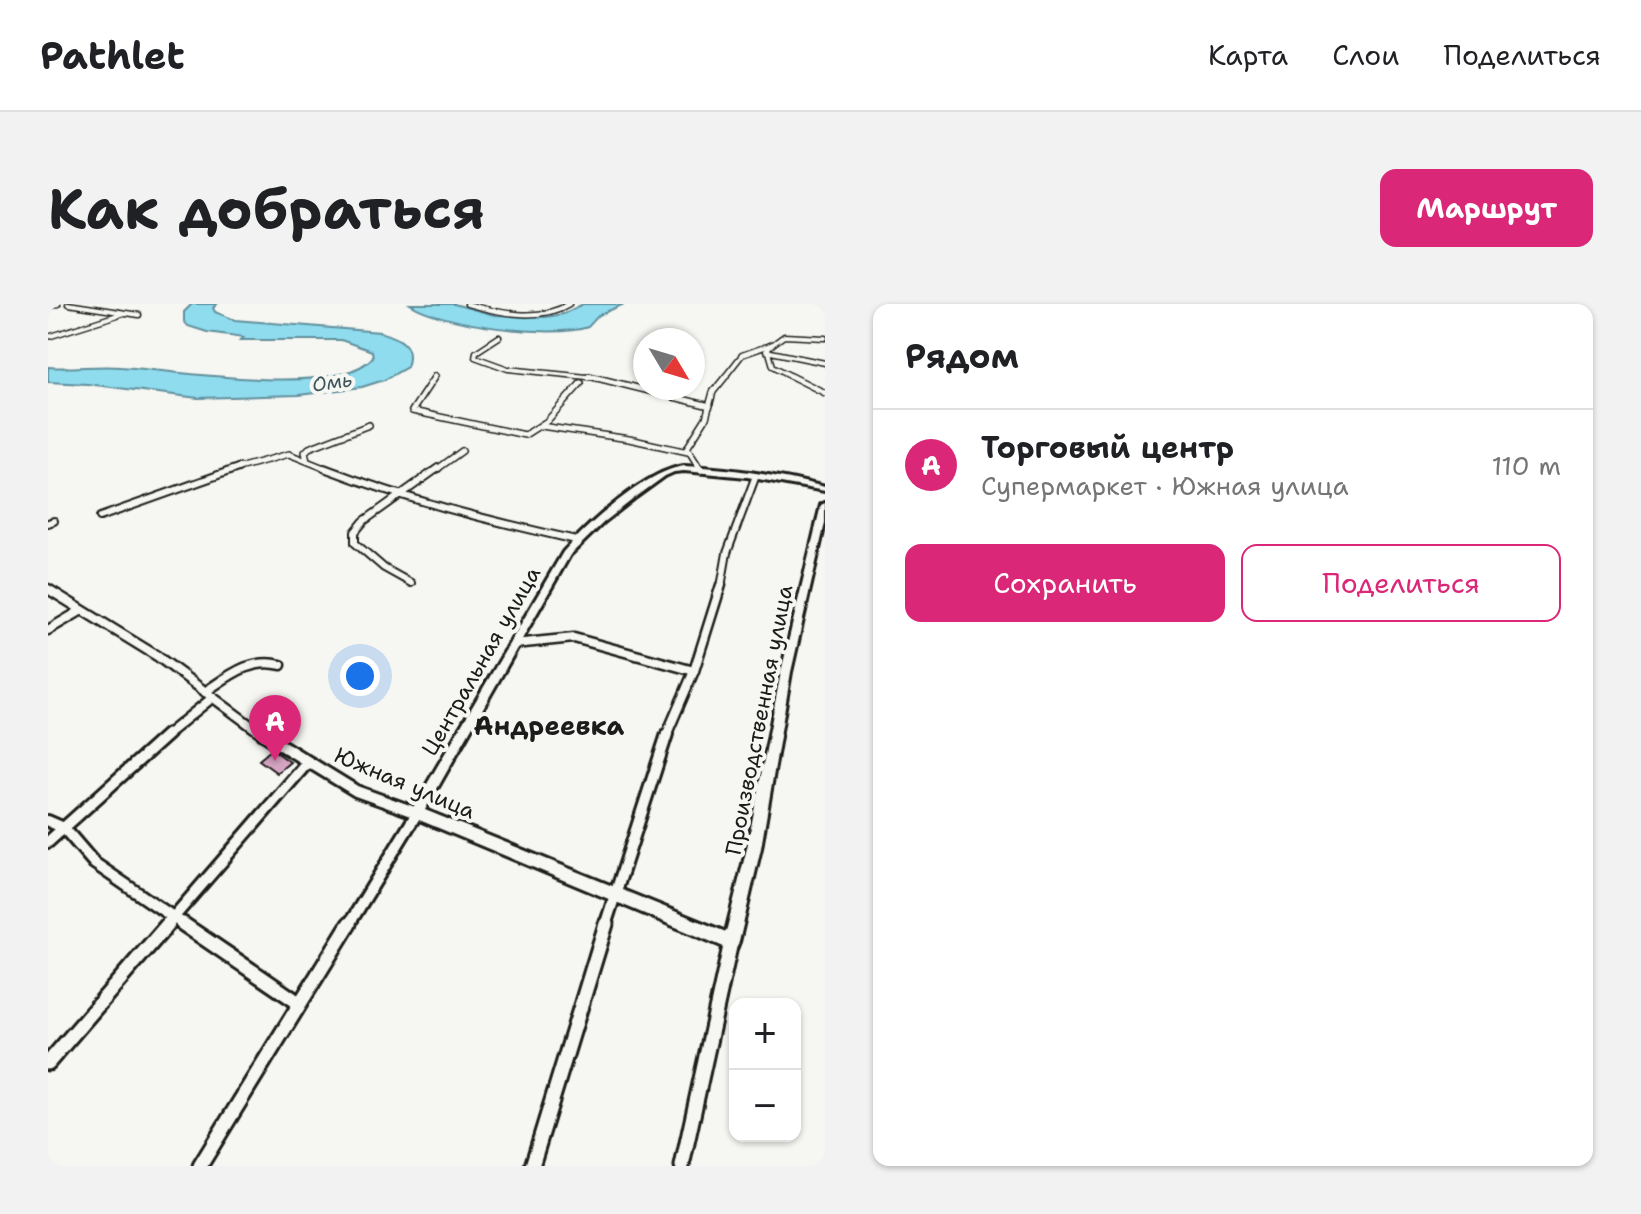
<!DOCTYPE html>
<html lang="ru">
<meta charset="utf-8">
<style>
:root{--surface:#fff;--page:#f2f2f2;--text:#202124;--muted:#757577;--line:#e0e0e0;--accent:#db2777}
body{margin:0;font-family:"Shantell Sans",sans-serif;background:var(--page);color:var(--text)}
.controls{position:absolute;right:24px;bottom:24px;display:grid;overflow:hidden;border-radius:16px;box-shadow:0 2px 6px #0004}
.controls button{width:72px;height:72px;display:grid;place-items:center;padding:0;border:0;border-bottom:2px solid var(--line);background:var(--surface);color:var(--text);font:40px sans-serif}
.compass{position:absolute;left:585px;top:24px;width:72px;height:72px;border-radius:50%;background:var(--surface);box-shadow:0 2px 6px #0004;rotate:128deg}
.you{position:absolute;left:312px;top:372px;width:28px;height:28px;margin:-20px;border:6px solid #fff;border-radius:50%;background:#1a73e8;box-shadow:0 0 0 12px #1a73e833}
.badge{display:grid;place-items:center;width:52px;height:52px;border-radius:50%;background:var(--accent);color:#fff;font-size:26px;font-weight:700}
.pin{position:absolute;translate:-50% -66px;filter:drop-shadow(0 2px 4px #0008)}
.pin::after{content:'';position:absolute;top:42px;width:28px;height:24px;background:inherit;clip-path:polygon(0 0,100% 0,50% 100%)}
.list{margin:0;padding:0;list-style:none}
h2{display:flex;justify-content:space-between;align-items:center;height:104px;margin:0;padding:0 32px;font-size:34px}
h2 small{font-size:26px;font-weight:400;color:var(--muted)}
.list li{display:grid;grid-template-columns:52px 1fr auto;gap:24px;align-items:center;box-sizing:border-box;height:112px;padding:0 32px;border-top:2px solid var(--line)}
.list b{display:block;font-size:30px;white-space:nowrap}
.list p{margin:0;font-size:26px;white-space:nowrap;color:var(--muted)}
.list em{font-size:26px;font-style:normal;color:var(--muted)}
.actions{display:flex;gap:16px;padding:24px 32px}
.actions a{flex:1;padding:18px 0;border:2px solid var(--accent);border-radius:16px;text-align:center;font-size:28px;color:var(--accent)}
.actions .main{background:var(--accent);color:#fff}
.map{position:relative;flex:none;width:777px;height:862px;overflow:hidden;border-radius:16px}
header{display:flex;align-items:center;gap:48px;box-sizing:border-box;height:112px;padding:0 40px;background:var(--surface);border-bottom:2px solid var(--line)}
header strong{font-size:38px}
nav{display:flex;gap:44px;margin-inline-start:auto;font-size:28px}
.intro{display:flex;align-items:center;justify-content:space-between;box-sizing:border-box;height:192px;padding:0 48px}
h1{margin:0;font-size:56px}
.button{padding:20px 36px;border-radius:16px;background:var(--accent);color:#fff;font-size:28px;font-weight:700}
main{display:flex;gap:48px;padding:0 48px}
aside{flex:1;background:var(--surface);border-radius:16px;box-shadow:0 2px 6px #0004}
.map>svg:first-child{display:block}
.water{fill:#8fdcef;stroke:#618f9b;stroke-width:2}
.building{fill:#d8a6c4;stroke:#1c1c1c;stroke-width:2}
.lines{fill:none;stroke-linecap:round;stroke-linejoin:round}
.street-far5-casing{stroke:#1c1c1c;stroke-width:7}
.street-far4-casing{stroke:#1c1c1c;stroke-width:8}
.street-far3-casing{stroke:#1c1c1c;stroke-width:10}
.street-far2-casing{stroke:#1c1c1c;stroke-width:13}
.street-far1-casing{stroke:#1c1c1c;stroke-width:16}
.street-casing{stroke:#1c1c1c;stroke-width:19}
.secondary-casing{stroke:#1c1c1c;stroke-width:6}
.street-far5{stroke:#f6f6f2;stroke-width:4}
.street-far4{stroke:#f6f6f2;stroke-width:5}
.street-far3{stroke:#f6f6f2;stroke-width:6}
.street-far2{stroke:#f6f6f2;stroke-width:8}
.street-far1{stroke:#f6f6f2;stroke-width:10}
.street{stroke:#f6f6f2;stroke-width:13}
.secondary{fill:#f6f6f2;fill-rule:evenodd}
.labels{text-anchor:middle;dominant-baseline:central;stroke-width:8;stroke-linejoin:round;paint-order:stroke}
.far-water-label{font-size:20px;font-style:italic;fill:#3e565b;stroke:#f6f6f2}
.street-label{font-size:22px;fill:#1c1c1c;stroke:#f6f6f2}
.quarter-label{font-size:26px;font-weight:bold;fill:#1c1c1c;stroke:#f6f6f2}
</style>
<header>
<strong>Pathlet</strong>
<nav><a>Карта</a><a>Слои</a><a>Поделиться</a></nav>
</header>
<div class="intro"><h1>Как добраться</h1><a class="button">Маршрут</a></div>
<main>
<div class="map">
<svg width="777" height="862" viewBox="0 0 777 862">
<rect width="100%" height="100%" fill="#f6f6f2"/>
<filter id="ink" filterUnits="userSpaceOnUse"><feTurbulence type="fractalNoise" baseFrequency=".0125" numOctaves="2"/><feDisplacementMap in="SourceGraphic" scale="16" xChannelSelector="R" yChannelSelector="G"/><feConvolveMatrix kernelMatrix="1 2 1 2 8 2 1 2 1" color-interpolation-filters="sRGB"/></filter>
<g filter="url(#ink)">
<path class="water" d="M144 0H169L165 4 167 8 187 16 332 28C351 34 367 40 359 63L336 76 314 83 251 91 150 94 39 80 0 78V63C24 65 49 61 73 63 125 66 290 95 325 53L324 47 293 36H193L196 33 159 28 140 22 136 17V8Z
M362 0H406L446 11 498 13 515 10 535 0H576L551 11 540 23C504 35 393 21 362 0Z"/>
<path class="building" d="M224 445 242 458 229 469 211 456Z"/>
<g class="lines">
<defs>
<path id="street-far5" d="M20 0 91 11
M419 0C450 9 492 18 521 0
M0 3 10 0
M0 33 76 9
M451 33 428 48 427 53 460 65 549 74
M725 40 720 45 725 62 747 74
M718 47 777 59
M676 74 694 51 725 40 736 32 777 34"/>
<path id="street-far4" d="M387 72 364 107 477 131 499 117 533 79
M541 72 662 102
M743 72 777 89
M493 122 581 135 640 148
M259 157 257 148 261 144 321 121
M183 166 241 150 281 166
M388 166 414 147
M653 166 639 144 658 114 665 88 678 72"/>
<path id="street-far3" d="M276 164C362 197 439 216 528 236
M52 213 190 164
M0 219 6 217
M363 279 336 264 307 239V228L316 217 390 164
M673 283 679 249 707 174"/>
<path id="street-far2" d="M0 285 109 352 217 432
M0 326 34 306
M466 340 526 334 646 367
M157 388C181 372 203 353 233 361
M117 432 164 394
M618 432 646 367 673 281"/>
<path id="street-far1" d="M215 430 308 487 369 509 300 622
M0 517 16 524 46 559 138 622
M0 538 120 430
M118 622 259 459
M557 622 619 430"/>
<path id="street" d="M135 620 251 699
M0 759 120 620
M152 862 301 620
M484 862 558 620
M634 862 683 638"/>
<path id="secondary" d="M636 162C683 164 731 171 777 183V187L699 173 636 167 626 168 617 172 588 193 555 219 522 251 377 506 678 628 699 544 733 368 773 201 777 199V219L743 368 713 544 691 638 689 643 683 646 364 513 362 509 515 248C540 220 598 167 636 162Z"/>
</defs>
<use href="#street-far5" class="street-far5-casing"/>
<use href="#street-far4" class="street-far4-casing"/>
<use href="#street-far3" class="street-far3-casing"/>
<use href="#street-far2" class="street-far2-casing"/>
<use href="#street-far1" class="street-far1-casing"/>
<use href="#street" class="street-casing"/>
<use href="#secondary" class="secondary-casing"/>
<use href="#street-far5" class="street-far5"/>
<use href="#street-far4" class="street-far4"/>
<use href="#street-far3" class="street-far3"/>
<use href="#street-far2" class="street-far2"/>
<use href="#street-far1" class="street-far1"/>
<use href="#street" class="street"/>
<use href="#secondary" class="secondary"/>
</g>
</g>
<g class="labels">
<g class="far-water-label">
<text transform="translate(284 78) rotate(-8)">Омь</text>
</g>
<g class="street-label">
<text transform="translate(433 357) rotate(-60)">Центральная улица</text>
<text transform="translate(711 416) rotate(-79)">Производственная улица</text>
<text transform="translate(357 479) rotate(23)">Южная улица</text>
</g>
<g class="quarter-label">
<text x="501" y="421">Андреевка</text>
</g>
</g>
</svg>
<div class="controls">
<button>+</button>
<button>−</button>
</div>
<svg class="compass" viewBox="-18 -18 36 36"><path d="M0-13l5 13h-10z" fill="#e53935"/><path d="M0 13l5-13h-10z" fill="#757577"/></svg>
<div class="you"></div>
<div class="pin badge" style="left:227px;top:457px">A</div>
</div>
<aside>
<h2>Рядом<small></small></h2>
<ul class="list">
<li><span class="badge">A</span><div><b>Торговый центр</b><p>Супермаркет · Южная улица</p></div><em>110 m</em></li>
</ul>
<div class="actions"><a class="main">Сохранить</a><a>Поделиться</a></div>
</aside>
</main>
